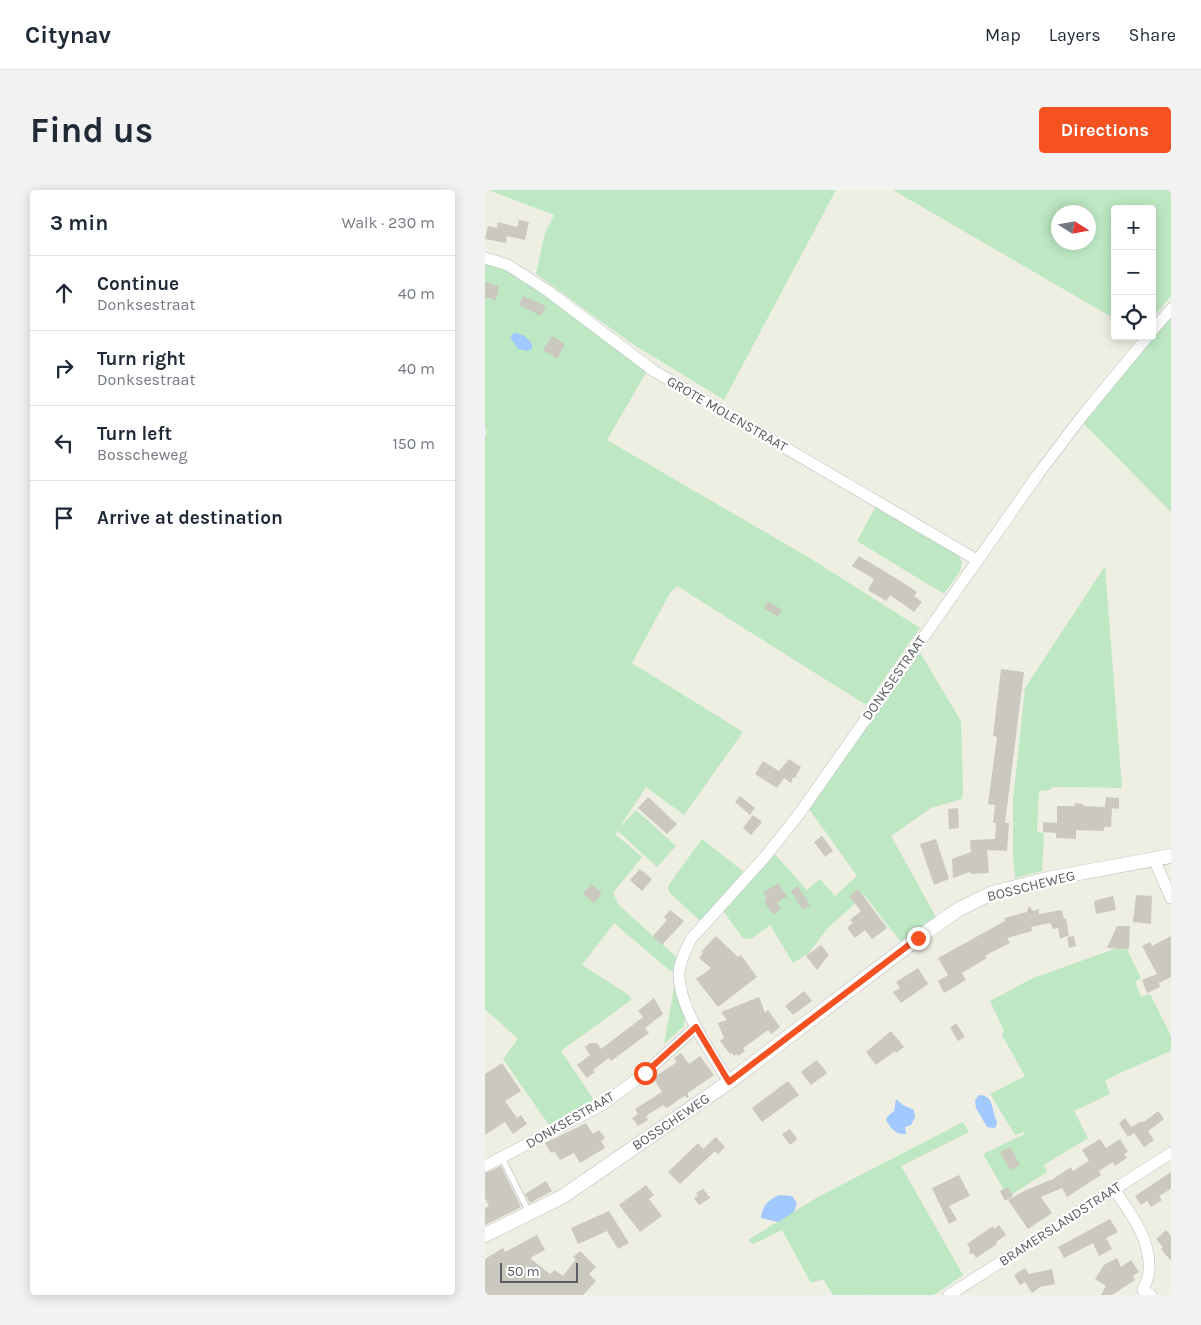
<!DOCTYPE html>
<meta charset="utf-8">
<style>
:root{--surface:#fff;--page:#f2f2f3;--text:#1f2937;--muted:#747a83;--line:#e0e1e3;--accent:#f65121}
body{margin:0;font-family:Karla,sans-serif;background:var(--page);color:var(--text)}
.controls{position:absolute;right:15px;top:15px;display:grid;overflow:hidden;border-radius:5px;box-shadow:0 2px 12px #0003}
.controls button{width:45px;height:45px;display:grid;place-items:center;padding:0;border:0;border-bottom:1px solid var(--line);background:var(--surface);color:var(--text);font:25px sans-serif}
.compass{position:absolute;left:566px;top:15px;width:45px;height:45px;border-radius:50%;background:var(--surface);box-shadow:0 2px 12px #0003;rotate:101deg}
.scale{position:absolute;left:15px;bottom:12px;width:78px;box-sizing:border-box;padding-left:5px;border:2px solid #5b5d64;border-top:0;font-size:14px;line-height:18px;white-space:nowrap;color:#5b5d64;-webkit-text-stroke:4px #fff;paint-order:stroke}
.stop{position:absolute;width:15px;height:15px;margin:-11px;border:4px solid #f65121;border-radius:50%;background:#fff}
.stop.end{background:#f65121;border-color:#fff;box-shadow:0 1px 5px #0008}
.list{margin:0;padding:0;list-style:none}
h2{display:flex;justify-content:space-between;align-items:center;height:65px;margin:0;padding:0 20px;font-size:21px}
h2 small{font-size:16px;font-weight:400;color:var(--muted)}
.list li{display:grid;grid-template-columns:32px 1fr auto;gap:15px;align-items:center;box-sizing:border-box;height:75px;padding:0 20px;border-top:1px solid var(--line)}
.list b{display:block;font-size:19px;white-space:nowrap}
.list p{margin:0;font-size:16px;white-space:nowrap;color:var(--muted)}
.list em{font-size:16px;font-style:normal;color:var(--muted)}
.icon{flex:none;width:28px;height:28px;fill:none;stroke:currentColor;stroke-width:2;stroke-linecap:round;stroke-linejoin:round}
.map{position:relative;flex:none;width:686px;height:1105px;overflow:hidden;border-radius:5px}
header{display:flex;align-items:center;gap:30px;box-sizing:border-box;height:70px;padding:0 25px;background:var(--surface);border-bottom:1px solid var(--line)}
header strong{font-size:24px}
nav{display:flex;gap:28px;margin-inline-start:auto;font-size:18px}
.intro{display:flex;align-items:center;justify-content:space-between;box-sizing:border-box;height:120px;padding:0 30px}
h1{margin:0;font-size:35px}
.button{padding:12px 22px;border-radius:5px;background:var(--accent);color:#fff;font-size:18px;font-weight:700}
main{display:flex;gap:30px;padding:0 30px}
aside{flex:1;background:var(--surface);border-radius:5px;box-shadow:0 2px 12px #0003}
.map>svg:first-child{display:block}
.green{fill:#bde8c3;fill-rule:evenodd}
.water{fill:#a2c9ff}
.building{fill:#cac8bf}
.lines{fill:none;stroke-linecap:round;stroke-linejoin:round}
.service-casing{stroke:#babcc2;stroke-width:7}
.minor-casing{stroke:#babcc2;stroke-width:12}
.tertiary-casing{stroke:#babcc2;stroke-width:15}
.service{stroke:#fff;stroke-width:5.5}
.minor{stroke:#fff;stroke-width:11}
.tertiary{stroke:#fff;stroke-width:14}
.route{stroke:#f65121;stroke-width:6}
.labels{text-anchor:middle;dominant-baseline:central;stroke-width:4.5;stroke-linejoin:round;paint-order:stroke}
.street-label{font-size:14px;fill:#5b5d64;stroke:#fff}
</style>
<header>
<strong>Citynav</strong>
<nav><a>Map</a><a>Layers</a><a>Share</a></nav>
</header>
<div class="intro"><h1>Find us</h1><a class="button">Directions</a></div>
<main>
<aside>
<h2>3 min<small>Walk · 230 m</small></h2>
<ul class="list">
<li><svg class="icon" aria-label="ahead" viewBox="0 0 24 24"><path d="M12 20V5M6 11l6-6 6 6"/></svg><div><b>Continue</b><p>Donksestraat</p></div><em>40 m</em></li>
<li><svg class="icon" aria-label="right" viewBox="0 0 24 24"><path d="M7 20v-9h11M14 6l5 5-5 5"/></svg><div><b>Turn right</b><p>Donksestraat</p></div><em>40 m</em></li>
<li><svg class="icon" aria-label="left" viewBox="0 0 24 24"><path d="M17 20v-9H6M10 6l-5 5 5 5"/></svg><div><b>Turn left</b><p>Bosscheweg</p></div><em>150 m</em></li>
<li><svg class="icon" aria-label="arrive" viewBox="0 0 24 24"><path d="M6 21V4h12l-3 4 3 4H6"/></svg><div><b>Arrive at destination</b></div></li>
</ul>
</aside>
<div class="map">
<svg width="686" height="1105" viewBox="0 0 686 1105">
<rect width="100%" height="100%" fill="#efeee2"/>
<path class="green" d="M3 0H351L239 210 143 151 51 84 60 43 69 25Z
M408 0H686V106L667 129V19H630V129ZM574 22H604V52H574Z
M0 72 10 73 43 92 162 181 122 250 328 370 435 438 381 515 192 396 185 403 147 473 258 542 199 625 161 597 134 638 151 620 191 656 172 677 133 641 130 644 157 667 128 703 134 715 191 767 188 782 184 780 129 733 97 775 144 805 146 810 76 861 109 910 64 935 18 869 33 849 0 819V246L2 241 0 240Z
M686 123V322L596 231Z
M391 316 472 363 477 372 475 381 459 404 372 351Z
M620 376 637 598 567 597 565 600 554 601 552 642 559 643 557 681 530 688 528 664V610L540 498Z
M433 459 476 531 478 600 477 609 446 618 406 646 451 727 416 752 379 705 342 739 324 763 308 773 285 735 266 749 258 748 238 721 288 662 322 700 335 689 350 706 372 686 322 616Z
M217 649 259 682 215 731 184 702 183 696Z
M640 755 656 788 650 792 656 807 665 804 686 846V861L637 882 620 891 625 904 589 921 603 948 559 975 562 982 523 1007 498 964 540 944 539 942 530 945 505 904 540 886 517 845 519 841 505 811 546 789Z
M190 793 201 821 199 836 179 854Z
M478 932 484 942 416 976 478 1085 452 1103 448 1105H385L384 1104 381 1105H348L338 1089 326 1093 297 1040 268 1054 263 1050 333 1007Z"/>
<path class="water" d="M29 143C38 144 42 147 47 154V159L43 161 33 159 25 147Z
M494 905C510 905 506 922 512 931L511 937 508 938 502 937 491 918 490 910Z
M411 909 418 915 429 920 430 927 426 935 420 937 421 944C410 945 406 938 401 930L402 927 409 921Z
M294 1005 307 1006 312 1013 309 1022 293 1032 276 1028C278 1015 282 1011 294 1005Z"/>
<path class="building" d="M34 30 44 32 40 50 22 46 21 53 0 49 3 36 12 38 13 32 32 37Z
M0 92 14 96 11 110 0 107Z
M38 106 61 116 56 126 34 115Z
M67 146 80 154 72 169 58 160Z
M374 366 417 392 432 402 429 406 437 412 429 422 405 405 401 411 383 400 389 389 367 376Z
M283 411 297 420 293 427 279 418Z
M516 479 539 482 520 633H524L522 661 502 660 504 683 486 684 485 682 468 688 467 669 486 662 485 650 510 649 511 633H508L510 615 503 614 512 547 508 546Z
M304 569 316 577 310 588 308 587 306 593 299 588 292 598 270 584 278 571 294 581Z
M255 606 270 618 265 625 250 612Z
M163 607 192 634 182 644 153 618Z
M621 607 634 608V619L627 618 626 637H619V641L591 640V649L571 648V643L558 642V632L572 633V616H590V613L598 614V616L620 617Z
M473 618 474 638 464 639 463 619Z
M268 625 277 632 266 645 258 638Z
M337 646 348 661 340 667 329 652Z
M451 649 464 689 449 695 435 654Z
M155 679 167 689 157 701 145 690Z
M293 693 302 706 292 713 296 719 288 725 279 711 282 708 278 703Z
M106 694 117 703 109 713 98 704Z
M313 696 325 715 318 720 306 701Z
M373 699 402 738 387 749 380 740 370 748 362 738 368 733 365 730 376 721 364 706Z
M651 705 667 706 666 734 648 732Z
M628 706 631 720 611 724 609 711Z
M544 716 548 721 554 719V724L577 720 579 729 581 728 584 745 575 749 573 738 568 739 565 733 546 737 547 741 522 748 525 753 505 763 500 766 502 768 477 783 481 790 459 803 453 791 463 785 453 768 520 731 519 728 542 722Z
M185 720 199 731 177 755 168 746 182 730 179 727Z
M632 736H645L644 759 622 758Z
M231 746 253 767 256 765 272 787 233 817 211 789 226 778 214 768 218 763 216 762Z
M589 746 591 756 584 758 582 747Z
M686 746V787L674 793 675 797 662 803 657 790 672 784 657 756 665 752 667 756Z
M336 755 344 765 332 780 321 766Z
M433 778 443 794 416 813 408 802 415 798 411 792Z
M319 801 327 811 308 825 300 816Z
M274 807 280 823 283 820 295 837 286 844 283 840 258 858 260 861 253 866 252 864 249 866 247 863 245 864 235 851 239 848 233 833 242 830 236 822Z
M169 808 178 824 160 838 164 843 126 871 124 868 108 880 110 882 102 888 92 875 105 865 100 857 105 853H112L116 859 158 827 153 821Z
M471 833 480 847 473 851 465 838Z
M406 841 419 857 411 863 410 861 391 875 381 862Z
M196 863 204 874 215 866 229 885 203 903V908L199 906 182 918 178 915 161 926 163 930 153 936 147 928 153 924 150 919 177 902 168 888 192 872 189 868Z
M332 870 342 883 326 895 316 882Z
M17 873 36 901 20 911 32 928 36 925 42 934 28 944 20 932 0 945V884Z
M303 891 314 905 277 932 267 918Z
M673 921 679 929 663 941 669 950 659 957 649 943 643 947 634 933 640 928 646 937 655 932H659Z
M101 933 108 944 114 940 120 948 116 951 120 958 95 973 89 963 75 970 69 961 66 963 60 953Z
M305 939 312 949 305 955 297 944Z
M231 947 240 957 233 964 230 961 195 994 183 982 213 953 218 959Z
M615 949 621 958 635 949 643 962 639 964 642 968 630 976 628 972 614 981 616 985 582 1007 577 998 556 1007 567 1023 543 1039 523 1010 539 1001 565 990V991L586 977 588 981 604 971 597 960Z
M525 957 535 975 525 980 515 962Z
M16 976 36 1017 0 1035V1018L4 1016 0 1008V983Z
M686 982V999L674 1006 677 1010 666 1017 662 1011 656 1015 650 1006Z
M474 985 485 1006 464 1016 472 1030 464 1034 447 998Z
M61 991 67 1001 45 1013 40 1004Z
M161 995 169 1005 164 1009 177 1026 155 1042 134 1015Z
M523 997 528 1006 520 1011 515 1001Z
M218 999 225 1008 214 1015 209 1008 213 1006 211 1003Z
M124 1021 144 1053 133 1059 122 1041 93 1054 86 1038Z
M625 1029 633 1042 621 1048 627 1059 614 1066 608 1053 579 1068 573 1057Z
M514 1035 521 1045 511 1052 512 1054 491 1068 489 1064 484 1063 485 1058 482 1054 508 1036 509 1039Z
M681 1040 686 1046V1071L676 1059 678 1057 671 1049Z
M52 1045 60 1060 45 1068 65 1084 70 1080 78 1086 91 1069 88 1067 95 1061 111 1077 104 1084 111 1091 98 1105H0V1069L18 1058 20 1062Z
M632 1068 636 1077 646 1070 654 1082 648 1086 650 1090 627 1105H616L621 1096 610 1089 619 1075Z
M540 1078 544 1084 567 1079 570 1094 555 1097 547 1103 540 1092 535 1095 529 1085Z"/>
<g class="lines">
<defs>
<path id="service" d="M17 968 45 1024"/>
<path id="minor" d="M0 68 23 75 63 101 169 181 492 370
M667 141 686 119
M669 669 686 708
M244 892C226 862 193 818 194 782 195 770 201 760 206 749L279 668 314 624 554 283 598 225 663 146
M0 976 117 915 160 883 211 837
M629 999C646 1024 666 1049 664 1081 664 1087 660 1094 658 1100L666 1105
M464 1105 686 963"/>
<path id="tertiary" d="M0 1045 77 1007 244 892 433 748 474 719 507 703 562 689 686 666"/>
</defs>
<use href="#service" class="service-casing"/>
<use href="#minor" class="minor-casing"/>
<use href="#tertiary" class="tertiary-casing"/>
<use href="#service" class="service"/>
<use href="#minor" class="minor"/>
<use href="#tertiary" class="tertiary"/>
</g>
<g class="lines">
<path class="route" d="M160 883 211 837 244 892 433 748"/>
</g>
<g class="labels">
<g class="street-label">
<text transform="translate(242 224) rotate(30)">GROTE MOLENSTRAAT</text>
<text transform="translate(409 488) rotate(-55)">DONKSESTRAAT</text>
<text transform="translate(546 696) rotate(-14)">BOSSCHEWEG</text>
<text transform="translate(85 930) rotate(-30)">DONKSESTRAAT</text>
<text transform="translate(186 932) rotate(-34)">BOSSCHEWEG</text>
<text transform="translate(575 1034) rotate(-33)">BRAMERSLANDSTRAAT</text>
</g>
</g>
</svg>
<div class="controls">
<button>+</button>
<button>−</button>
<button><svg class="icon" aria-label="locate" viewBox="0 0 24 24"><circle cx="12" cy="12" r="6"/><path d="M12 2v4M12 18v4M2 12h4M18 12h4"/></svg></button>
</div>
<svg class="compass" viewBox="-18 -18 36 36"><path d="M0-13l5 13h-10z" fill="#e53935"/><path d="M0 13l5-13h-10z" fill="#747a83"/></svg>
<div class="scale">50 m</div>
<div class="stop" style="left:160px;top:883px"></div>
<div class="stop end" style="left:433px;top:748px"></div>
</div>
</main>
